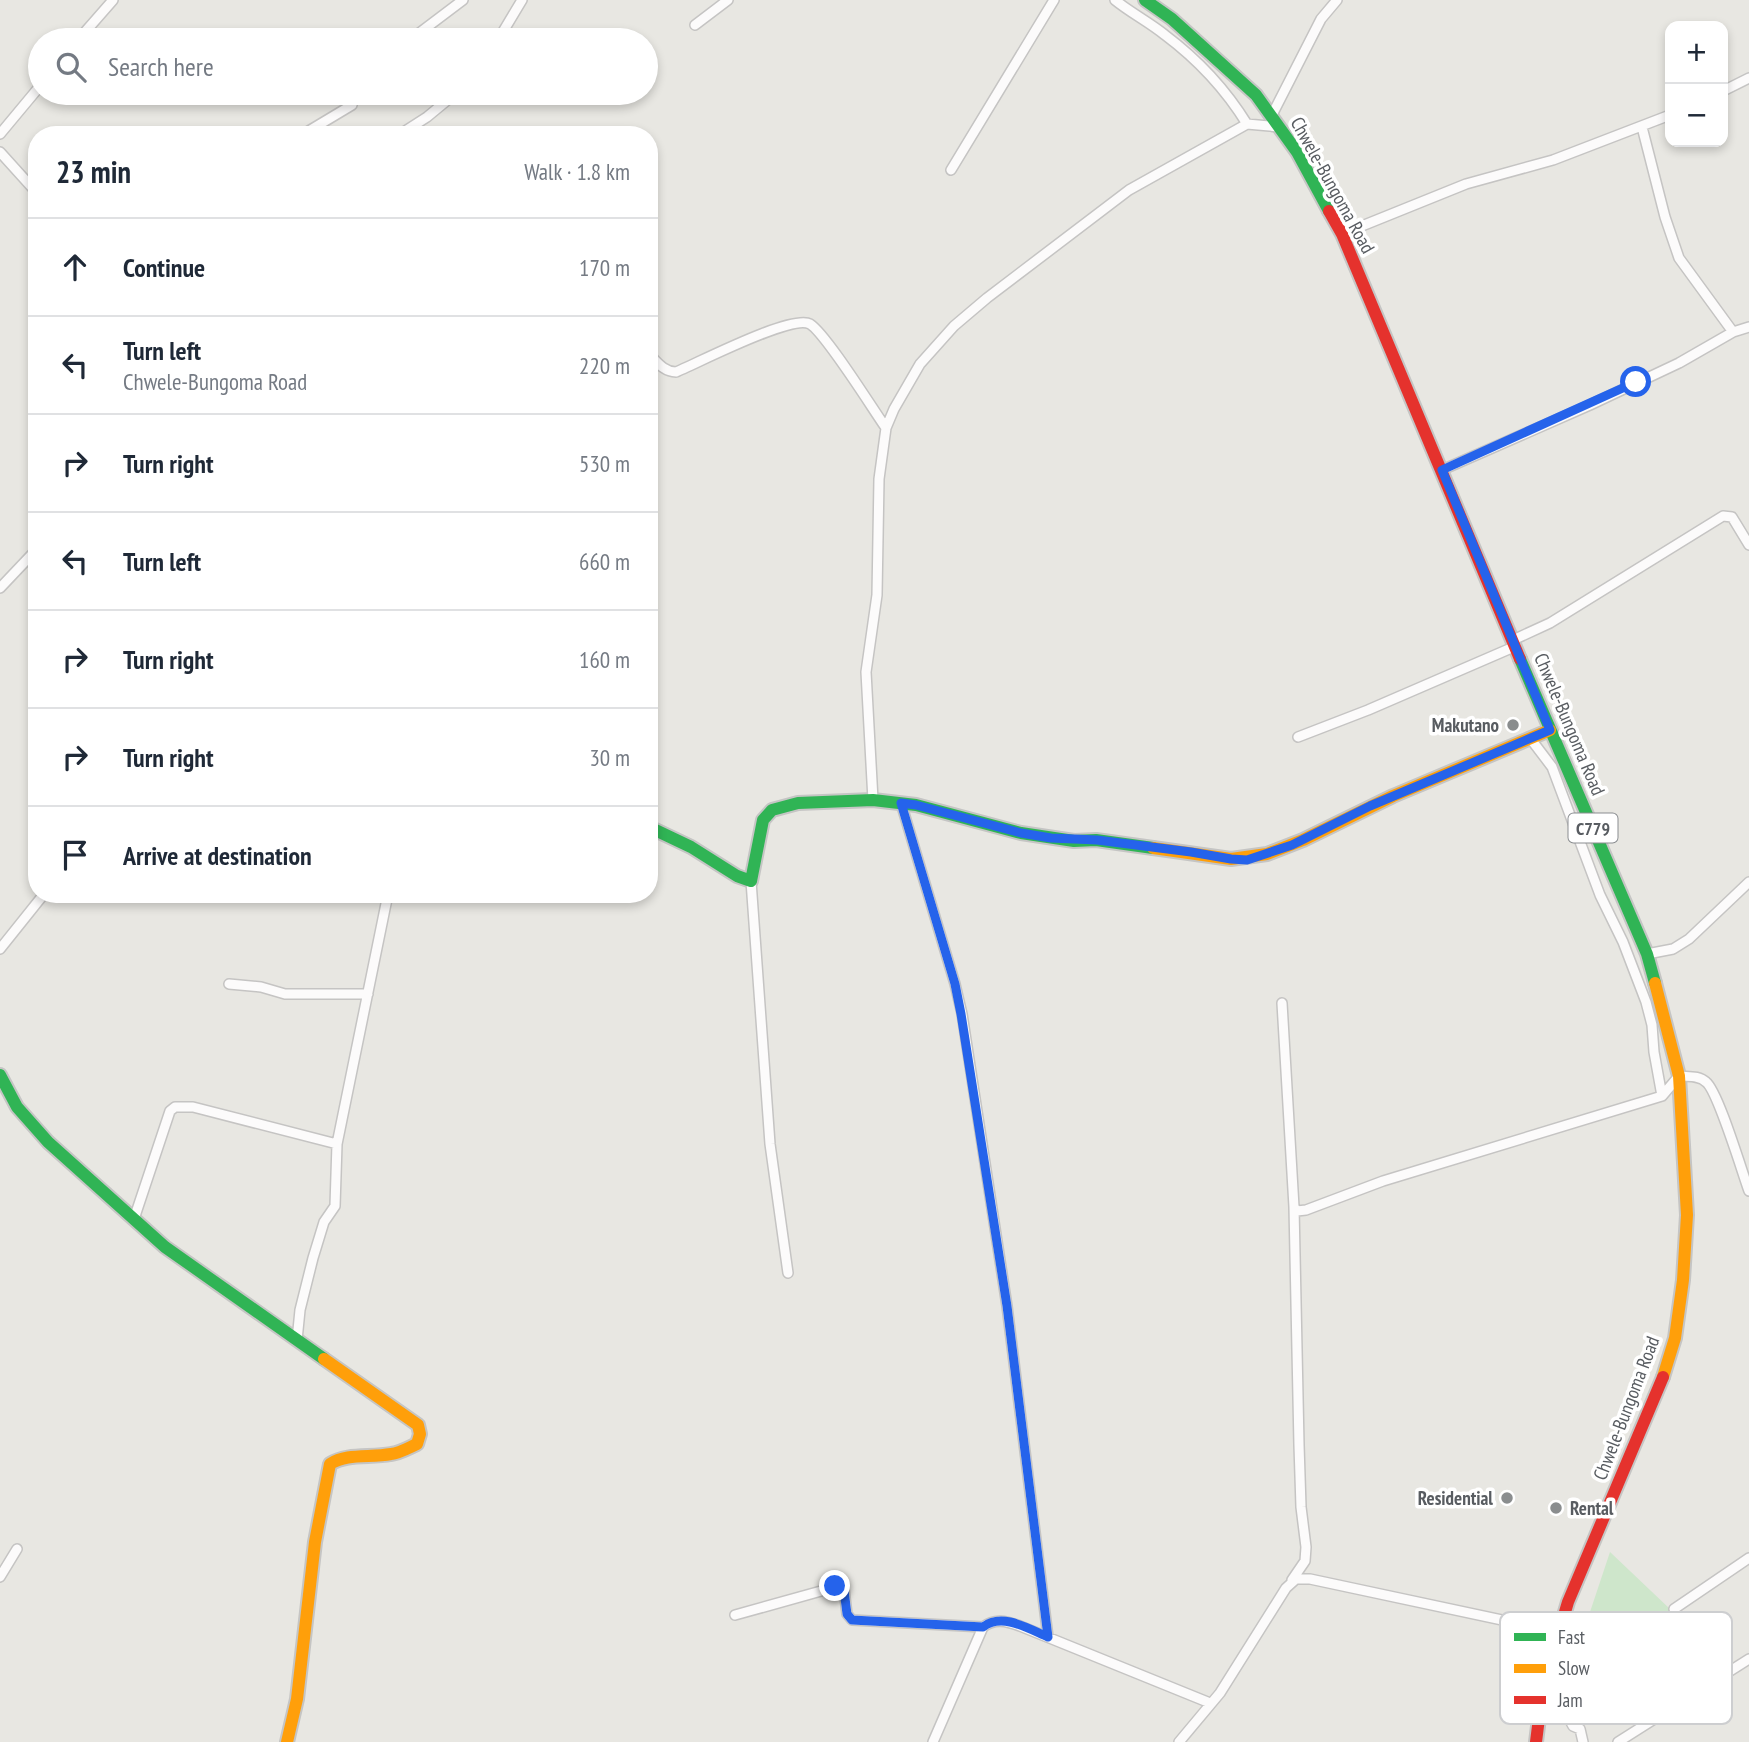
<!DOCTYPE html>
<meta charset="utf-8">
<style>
:root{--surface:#fff;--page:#f2f2f3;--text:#1f2937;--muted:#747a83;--line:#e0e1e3}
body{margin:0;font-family:"PT Sans Narrow",sans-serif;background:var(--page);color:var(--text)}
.controls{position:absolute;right:21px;top:21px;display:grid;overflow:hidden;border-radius:14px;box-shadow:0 4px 10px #0003}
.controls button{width:63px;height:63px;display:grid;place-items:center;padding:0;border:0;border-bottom:2px solid var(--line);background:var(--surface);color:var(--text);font:35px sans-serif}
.stop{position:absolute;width:21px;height:21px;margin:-16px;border:5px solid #2563eb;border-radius:50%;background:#fff}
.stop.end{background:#2563eb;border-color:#fff;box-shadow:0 2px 7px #0008}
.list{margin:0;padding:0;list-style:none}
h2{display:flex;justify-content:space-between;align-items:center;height:91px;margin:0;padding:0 28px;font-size:30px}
h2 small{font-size:23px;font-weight:400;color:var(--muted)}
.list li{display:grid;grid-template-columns:46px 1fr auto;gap:21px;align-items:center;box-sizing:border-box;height:98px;padding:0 28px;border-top:2px solid var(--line)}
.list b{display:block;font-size:26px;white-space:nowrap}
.list p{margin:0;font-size:23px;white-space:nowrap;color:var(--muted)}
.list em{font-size:23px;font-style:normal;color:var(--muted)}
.icon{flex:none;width:38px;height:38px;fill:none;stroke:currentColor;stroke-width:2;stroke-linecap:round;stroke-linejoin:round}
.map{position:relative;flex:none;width:1749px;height:1742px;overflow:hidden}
.search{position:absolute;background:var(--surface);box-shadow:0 4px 10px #0003;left:28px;top:28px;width:630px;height:77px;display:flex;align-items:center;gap:18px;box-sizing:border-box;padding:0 24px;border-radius:38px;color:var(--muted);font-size:26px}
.panel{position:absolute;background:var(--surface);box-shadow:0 4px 10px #0003;left:28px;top:126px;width:630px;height:777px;border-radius:28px}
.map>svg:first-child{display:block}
.green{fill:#cee6cb}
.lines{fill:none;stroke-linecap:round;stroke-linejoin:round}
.street-casing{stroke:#c5c4c3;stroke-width:12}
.fast-casing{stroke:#c5c5c4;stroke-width:16}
.slow-casing{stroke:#c5c5c4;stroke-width:16}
.jam-casing{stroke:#c5c5c4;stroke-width:16}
.street{stroke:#fcfbfb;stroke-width:9}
.fast{stroke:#30b455;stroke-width:12}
.slow{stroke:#ff9f0a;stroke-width:12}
.jam{stroke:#e5322d;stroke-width:12}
.route{stroke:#2563eb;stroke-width:9}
.poi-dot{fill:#8a8d8e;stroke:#fff;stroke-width:2.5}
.labels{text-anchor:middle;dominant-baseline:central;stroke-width:7;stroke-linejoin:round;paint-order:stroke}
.shield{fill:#fff;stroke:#8a8d90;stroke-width:2}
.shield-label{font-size:18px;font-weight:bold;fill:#585c61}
.street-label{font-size:19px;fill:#585c61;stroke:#fff}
.poi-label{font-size:19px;font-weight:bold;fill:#585c61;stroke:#fff;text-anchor:end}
.key{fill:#fff;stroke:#cdced0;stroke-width:2}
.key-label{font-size:19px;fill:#585c61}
</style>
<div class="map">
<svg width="1749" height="1742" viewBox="0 0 1749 1742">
<rect width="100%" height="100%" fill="#e8e7e2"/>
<path class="green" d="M1610 1552 1671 1610 1629 1642 1600 1669 1579 1667 1567 1679 1560 1673 1569 1652 1579 1645Z"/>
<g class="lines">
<defs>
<path id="street" d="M1115 0C1131 13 1149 22 1165 35 1197 59 1226 90 1247 124
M695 25 728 0
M78 40 113 0
M410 40 463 0
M498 40 522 0
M1723 91 1749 78
M1272 115 1321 19 1337 0
M1642 127 1665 217 1679 258 1733 332
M0 134 40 86
M302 135 352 105 354 93
M399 135 427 117 456 93
M0 152 37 193
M951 170 1054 0
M1342 234 1466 184 1553 160 1670 115
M649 354C657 362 664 372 676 372 698 363 792 314 810 324 826 334 872 408 886 428
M1442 470 1590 405 1679 363 1733 332 1749 327
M0 588 37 549
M1513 640 1550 623 1723 516 1732 517 1749 545
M1298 737 1368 710 1516 646
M1530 738 1552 767 1600 895 1623 942 1646 1002 1652 1025 1654 1052 1662 1096
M873 800 866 672 877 595 879 479 886 428 894 409 920 364 954 326 987 298 1129 190 1247 124 1279 127
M901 803 955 984 962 1014 1007 1306 1048 1637
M751 881 770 1144 788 1273
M0 949 44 894
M1647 954 1673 949 1689 939 1749 882
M229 984 261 987 285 994H368
M1282 1003 1294 1207 1297 1211 1306 1210 1383 1181 1662 1096 1679 1076C1688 1077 1699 1075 1706 1082 1718 1091 1742 1172 1749 1191
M134 1219 170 1111 175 1107H193L337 1144
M297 1340 300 1310 313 1258 324 1222 335 1206 337 1144 388 894
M0 1577 17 1549
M1292 1580 1305 1561 1306 1547 1301 1507 1299 1445 1294 1207
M1674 1609 1749 1558
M735 1615 839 1586 844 1589 847 1614 852 1620 983 1627
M1538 1715 1558 1712 1567 1715 1573 1726 1580 1729 1583 1742
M933 1742 983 1627C995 1618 1006 1621 1020 1626L1210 1703
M1179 1742 1220 1693 1286 1588 1296 1579H1310L1558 1632
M1618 1742 1749 1659"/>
<path id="fast" d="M1145 0 1172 19 1256 95 1297 152 1329 211
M1520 659 1647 954 1655 983
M649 827 691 847 737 876 751 881 763 820 772 810 798 803 873 800 916 805 1021 833 1074 841 1096 840 1153 848
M0 1075 17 1107 48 1142 165 1247 324 1359"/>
<path id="slow" d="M1153 848 1231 859 1267 854 1303 840 1393 796 1550 730
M1655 983 1679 1076 1687 1215 1683 1280 1675 1338 1663 1377
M287 1742 297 1699 315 1542 330 1464C347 1453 370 1458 391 1454 400 1453 408 1448 417 1444L420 1434 418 1425 324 1359"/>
<path id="jam" d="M1329 211 1342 234 1520 659
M1536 1742 1543 1686 1568 1602 1663 1377"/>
</defs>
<use href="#street" class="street-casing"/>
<use href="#fast" class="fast-casing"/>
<use href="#slow" class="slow-casing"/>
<use href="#jam" class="jam-casing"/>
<use href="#street" class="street"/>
<use href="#fast" class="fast"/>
<use href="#slow" class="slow"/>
<use href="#jam" class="jam"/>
</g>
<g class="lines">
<path class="route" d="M835 1586 842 1587 844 1590 847 1614 852 1620 983 1627C1002 1612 1029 1629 1048 1637L1007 1306 961 1014 955 984 901 803 916 805 1021 833 1051 838 1097 840 1191 852 1231 859 1247 860 1292 845 1370 806 1550 730 1442 470 1636 382"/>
</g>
<g class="poi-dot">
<circle cx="1513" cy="725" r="7"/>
<circle cx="1507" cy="1498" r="7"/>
<circle cx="1556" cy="1508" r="7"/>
</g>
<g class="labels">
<rect class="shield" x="1568.5" y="813.5" width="49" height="29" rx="5"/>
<g class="shield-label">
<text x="1593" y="828">C779</text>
</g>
<g class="street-label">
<text transform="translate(1333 185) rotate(61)">Chwele-Bungoma Road</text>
<text transform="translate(1570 724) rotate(67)">Chwele-Bungoma Road</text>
<text transform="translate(1626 1408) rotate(-69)">Chwele-Bungoma Road</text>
</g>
<g class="poi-label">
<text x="1499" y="725">Makutano</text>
<text x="1493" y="1498">Residential</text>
<text x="1570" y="1508" text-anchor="start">Rental</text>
</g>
</g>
<rect x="1500" y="1612" width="232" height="112" rx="10" class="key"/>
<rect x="1514" y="1633" width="32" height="8" fill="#30b455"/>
<rect x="1514" y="1664" width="32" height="9" fill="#ff9f0a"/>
<rect x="1514" y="1696" width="32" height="8" fill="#e5322d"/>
<g class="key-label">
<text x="1558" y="1644">Fast</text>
<text x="1558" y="1675">Slow</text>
<text x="1558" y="1707">Jam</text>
</g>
</svg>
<div class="controls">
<button>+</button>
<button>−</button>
</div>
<div class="stop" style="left:1636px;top:382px"></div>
<div class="stop end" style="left:835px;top:1586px"></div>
<div class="search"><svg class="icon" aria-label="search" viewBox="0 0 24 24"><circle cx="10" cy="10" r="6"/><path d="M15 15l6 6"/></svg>Search here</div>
<section class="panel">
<h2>23 min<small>Walk · 1.8 km</small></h2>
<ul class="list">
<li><svg class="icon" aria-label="ahead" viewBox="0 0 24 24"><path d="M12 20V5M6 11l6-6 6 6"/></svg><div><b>Continue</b></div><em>170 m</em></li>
<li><svg class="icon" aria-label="left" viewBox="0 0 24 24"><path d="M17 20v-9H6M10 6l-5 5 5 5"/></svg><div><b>Turn left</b><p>Chwele-Bungoma Road</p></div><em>220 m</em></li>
<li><svg class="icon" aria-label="right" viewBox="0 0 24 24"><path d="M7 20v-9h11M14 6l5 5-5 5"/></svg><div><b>Turn right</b></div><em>530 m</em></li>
<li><svg class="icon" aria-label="left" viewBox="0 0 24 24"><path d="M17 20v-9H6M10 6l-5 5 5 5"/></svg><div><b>Turn left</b></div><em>660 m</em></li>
<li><svg class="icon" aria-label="right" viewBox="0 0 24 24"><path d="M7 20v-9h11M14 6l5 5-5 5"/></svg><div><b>Turn right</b></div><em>160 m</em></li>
<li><svg class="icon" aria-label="right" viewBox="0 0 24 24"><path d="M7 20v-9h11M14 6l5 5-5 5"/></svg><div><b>Turn right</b></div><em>30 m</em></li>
<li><svg class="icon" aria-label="arrive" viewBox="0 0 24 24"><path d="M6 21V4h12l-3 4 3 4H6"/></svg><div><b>Arrive at destination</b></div></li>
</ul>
</section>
</div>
